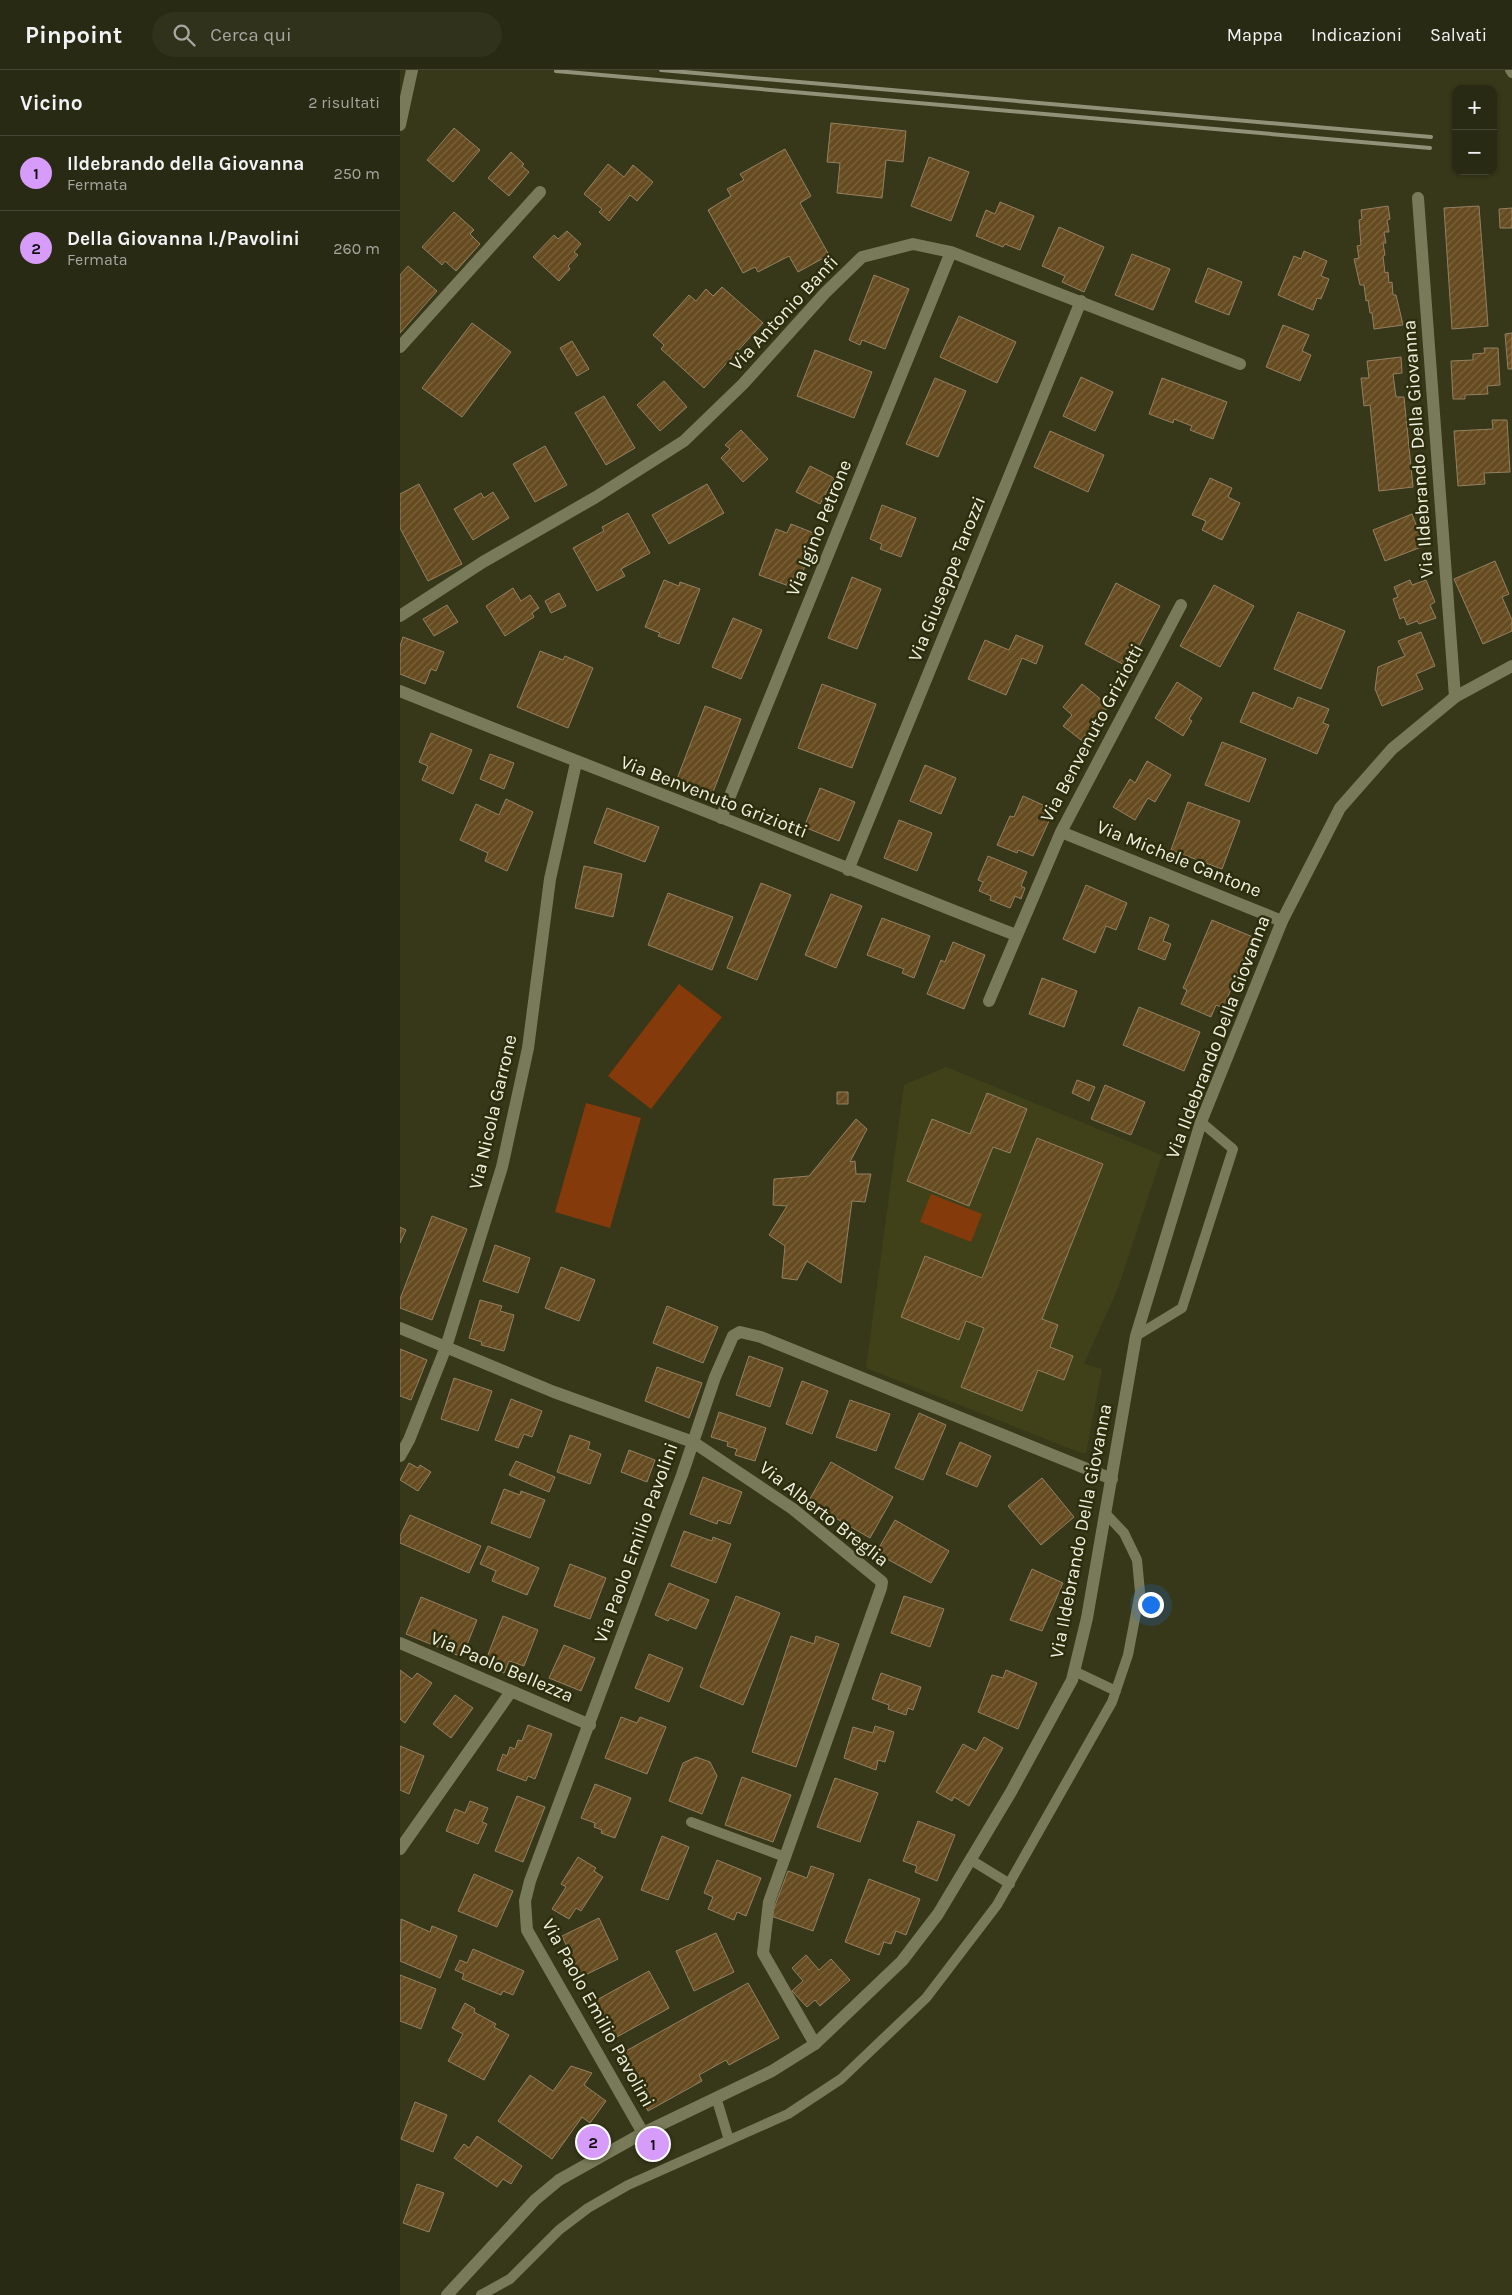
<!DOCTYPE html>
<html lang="it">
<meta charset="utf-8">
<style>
:root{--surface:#292a13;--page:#31321c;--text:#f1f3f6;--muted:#a5a7a0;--line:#454633;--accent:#d79bf9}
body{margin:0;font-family:Karla,sans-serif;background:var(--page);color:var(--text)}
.controls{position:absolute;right:15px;top:15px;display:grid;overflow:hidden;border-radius:10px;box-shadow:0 1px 4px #0004}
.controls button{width:45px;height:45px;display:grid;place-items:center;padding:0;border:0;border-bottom:1px solid var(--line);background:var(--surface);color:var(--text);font:25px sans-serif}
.you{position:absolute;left:750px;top:1534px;width:18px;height:18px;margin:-12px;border:4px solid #fff;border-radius:50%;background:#1a73e8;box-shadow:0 0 0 8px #1a73e833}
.badge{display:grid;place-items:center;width:32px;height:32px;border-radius:50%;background:var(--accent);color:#111;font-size:16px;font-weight:700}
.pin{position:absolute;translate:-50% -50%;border:2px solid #fff;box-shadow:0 1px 5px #0006}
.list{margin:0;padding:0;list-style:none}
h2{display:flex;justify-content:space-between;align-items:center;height:65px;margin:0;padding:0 20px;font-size:21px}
h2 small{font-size:16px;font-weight:400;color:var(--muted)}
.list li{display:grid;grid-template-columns:32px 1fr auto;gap:15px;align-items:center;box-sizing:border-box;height:75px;padding:0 20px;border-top:1px solid var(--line)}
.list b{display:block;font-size:19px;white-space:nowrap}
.list p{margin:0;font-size:16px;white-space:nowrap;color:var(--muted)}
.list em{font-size:16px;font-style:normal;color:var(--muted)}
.icon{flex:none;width:28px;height:28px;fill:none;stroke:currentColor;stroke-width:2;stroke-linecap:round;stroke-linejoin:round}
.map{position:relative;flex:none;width:1112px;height:2225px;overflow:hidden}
header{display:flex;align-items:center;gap:30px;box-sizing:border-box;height:70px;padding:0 25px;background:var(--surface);border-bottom:1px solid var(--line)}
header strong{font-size:24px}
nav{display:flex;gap:28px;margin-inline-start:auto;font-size:18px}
.search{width:350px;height:45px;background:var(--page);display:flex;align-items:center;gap:12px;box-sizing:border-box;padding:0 18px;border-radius:28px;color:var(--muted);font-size:19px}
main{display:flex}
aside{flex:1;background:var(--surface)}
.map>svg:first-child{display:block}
.built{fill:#404119}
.green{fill:#843a0a}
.building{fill:url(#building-hatch);stroke:#938062}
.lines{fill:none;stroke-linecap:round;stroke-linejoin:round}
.lane{stroke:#797a59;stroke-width:10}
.street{stroke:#797a59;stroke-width:12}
.secondary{stroke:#797a59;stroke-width:12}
.rail{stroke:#909178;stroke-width:4}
.labels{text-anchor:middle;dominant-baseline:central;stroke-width:5;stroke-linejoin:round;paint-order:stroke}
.street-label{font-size:19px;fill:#eff0de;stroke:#2d2e0e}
</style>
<header>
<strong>Pinpoint</strong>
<div class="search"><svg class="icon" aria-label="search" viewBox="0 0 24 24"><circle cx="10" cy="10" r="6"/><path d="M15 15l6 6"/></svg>Cerca qui</div>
<nav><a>Mappa</a><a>Indicazioni</a><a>Salvati</a></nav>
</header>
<main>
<aside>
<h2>Vicino<small>2 risultati</small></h2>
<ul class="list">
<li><span class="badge">1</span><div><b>Ildebrando della Giovanna</b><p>Fermata</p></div><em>250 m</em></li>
<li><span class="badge">2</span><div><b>Della Giovanna I./Pavolini</b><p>Fermata</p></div><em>260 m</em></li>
</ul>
</aside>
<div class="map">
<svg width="1112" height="2225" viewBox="0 0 1112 2225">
<defs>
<pattern id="building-hatch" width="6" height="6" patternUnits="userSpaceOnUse" patternTransform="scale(1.25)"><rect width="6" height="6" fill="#654b1f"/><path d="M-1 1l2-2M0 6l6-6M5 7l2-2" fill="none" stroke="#7b653f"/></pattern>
</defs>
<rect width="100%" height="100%" fill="#373819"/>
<path class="built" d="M546 997 762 1085 718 1218 684 1294 702 1299 686 1383H681L466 1298 504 1015Z"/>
<path class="green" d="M279 914 322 947 251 1039 208 1006Z
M186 1033 241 1048 210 1158 155 1142Z
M531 1124 582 1144 571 1172 520 1152Z"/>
<path class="building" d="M431 53 506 61 503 92 486 90 482 128 437 123 440 93 427 92Z
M54 58 80 80 53 112 27 90Z
M385 79 411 126 400 133 429 185 398 202 389 186 358 202 355 197 343 203 308 140 331 126 327 119 344 110 340 104Z
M111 82 124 94 122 96 129 102 109 126 88 108Z
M529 87 569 102 551 151 511 136Z
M208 94 224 107 233 95 253 112 237 131 230 125 209 151 199 142 202 139 184 124Z
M600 132 634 146 620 180 605 174 603 177 576 166 586 140 595 144Z
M988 136 990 149 987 150 989 162H984L986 173H983L985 185 983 186 985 203 988 202 989 213 992 212 993 225H996L1003 255 974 259 972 243H970L968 230 966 231 964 215H960L954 189 959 188 957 176 961 175 959 150 962 149 961 140Z
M1079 136 1088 256 1052 259 1044 138Z
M1112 138V158H1100L1099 139Z
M54 142 74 160 70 164 80 174 56 201 45 191 42 195 22 177Z
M659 157 704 177 684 222 662 212 665 206 642 196Z
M167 161 181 174 174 182 178 185 168 196 170 199 159 211 133 187 154 165 158 169Z
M904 181 927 191 921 206 929 209 921 229 917 228 913 240 878 225 894 186 901 189Z
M732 184 770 199 753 240 715 225Z
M8 196 37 221 0 263V205Z
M808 198 842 212 829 245 795 232Z
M474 205 509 219 485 279 462 270 460 275 449 270Z
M322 217 363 253 304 318 261 279 264 275 253 265 289 225 296 231 306 219 313 226Z
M559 246 616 272 597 313 540 287Z
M72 253 111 282 62 347 22 318Z
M883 255 909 265 902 281 911 285 900 311 866 297Z
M1112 263V299H1108L1105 264Z
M172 271 189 299 177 306 160 278Z
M1084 278H1098L1100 315 1087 316 1088 324 1065 325V329H1053L1051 291 1073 290V284L1085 283Z
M415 280 472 302 454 348 397 326Z
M1001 287 1002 303 993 304 996 327H1004L1013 417 979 421 970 335 964 336 961 308H969L967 291Z
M681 307 713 322 695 361 663 346Z
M535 308 566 321 538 387 506 374Z
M762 308 827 332 813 369 790 360 792 356 774 349 773 353 749 344Z
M264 311 287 337 260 361 237 335Z
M204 326 235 378 206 395 175 343Z
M1092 350H1107L1110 402 1084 403 1085 414 1058 416 1054 361 1093 359Z
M341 360 368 389 343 412 321 388 330 379 325 375Z
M650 361 704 385 688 422 634 397Z
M145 376 167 415 135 432 113 394Z
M410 396 434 408 420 434 396 422Z
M810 408 832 418 828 427 840 433 822 470 802 460 806 451 792 445Z
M19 414 62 494 28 511 0 458V424Z
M307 414 324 443 269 474 252 445Z
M93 422 109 448 73 470 54 439 81 423 84 428Z
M482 435 516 448 501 487 480 479 482 474 470 469Z
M228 443 250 483 221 499 225 506 197 521 173 478 204 461 202 457Z
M1012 444 1024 476 985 491 973 460Z
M391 454 416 464 397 519 359 505 376 459 387 463Z
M1095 491 1109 524 1102 527 1112 550V561L1083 574 1054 509Z
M452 507 481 519 457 579 428 568Z
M264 510 279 516 280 512 300 519 279 574 258 566 260 563 245 557Z
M1010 510 1012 515 1026 510 1035 532 1030 535 1036 548 1019 554 1017 551 1007 555 1004 547 1000 549 993 529 998 527 994 517Z
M716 513 760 536 728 597 685 574Z
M814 515 854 536 820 597 780 576Z
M113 518 121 531 130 525 139 538 132 543 134 547 105 566 86 536Z
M159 523 166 536 151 543 145 531Z
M47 535 58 552 34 566 23 549Z
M898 542 945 561 921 619 874 599Z
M333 548 362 560 341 609 312 597Z
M1021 562 1035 596 1016 604 1023 619 982 636 975 619 978 597 1005 586 998 571Z
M616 565 643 576 636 594 622 588 606 625 568 609 585 570 609 580Z
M3 567 44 582 36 601 31 599 25 614 0 604V576Z
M140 581 163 590 165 586 193 598 168 658 117 637Z
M777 612 802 628 789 649 792 651 783 666 755 648Z
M422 614 476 634 452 698 398 678Z
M682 614 709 636 694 654 698 657 685 673 663 656 672 645 663 637Z
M853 622 893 639 898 627 929 639 923 653 929 655 917 684 840 652Z
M305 636 341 649 313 722 277 709Z
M31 663 72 680 53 724 22 710 28 696 19 692Z
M822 672 866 689 849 732 805 715Z
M90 684 114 693 104 719 80 709Z
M747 691 771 705 755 732 748 728 735 750 713 737 730 709 735 713Z
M525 695 556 708 541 744 510 731Z
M420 718 455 732 439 771 404 757Z
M623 726 654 740 633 786 618 780 617 783 597 775 610 746 614 747Z
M106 729 133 742 107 801 85 791 88 783 60 770 76 734 99 745Z
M788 732 840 751 822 799 771 780Z
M207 738 259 757 245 792 194 773Z
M499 750 532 763 517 801 484 788Z
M588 786 627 802 621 816 625 818 621 829 615 826 610 838 590 830 591 826 579 821 583 812 578 810Z
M184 796 222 804 213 847 175 838Z
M361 813 391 825 357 910 327 898Z
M686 815 727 833 716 860 706 856 695 883 663 869Z
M268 823 333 847 312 900 248 875Z
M431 824 462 836 436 898 405 885Z
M750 847 769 855 763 871 771 874 765 890 738 879Z
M482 848 530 866 514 908 502 903 504 899 467 885Z
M812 850 853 867 823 938 816 935 811 947 781 934 787 920 783 918Z
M553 872 585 885 564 939 527 924 541 890 545 892Z
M642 908 677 921 664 957 629 944Z
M739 937 800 962 784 1001 723 975Z
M677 1010 695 1017 689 1031 672 1023Z
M705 1015 745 1032 731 1065 691 1049Z
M437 1022H448V1034H437Z
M587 1023 627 1039 610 1083 593 1077 569 1136 507 1111 532 1049 570 1064Z
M456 1049 467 1059 450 1092 455 1091 456 1104H471L465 1132 452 1131 441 1213 407 1191 397 1210 382 1208 385 1176 369 1165 387 1136 373 1135 374 1109 409 1106Z
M637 1068 703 1094 642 1249 658 1255 650 1277 673 1286 664 1310 638 1300 622 1341 561 1317 584 1258 566 1251 559 1270 501 1247 525 1186 582 1208Z
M32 1146 67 1159 32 1250 0 1238V1229Z
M0 1157 6 1160 0 1173Z
M95 1175 130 1188 118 1223 83 1211Z
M161 1197 195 1210 179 1251 145 1238Z
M80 1230 102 1236 100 1241 114 1245 104 1281 81 1275 82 1272 69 1268Z
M267 1236 318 1257 303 1293 253 1273Z
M0 1279 27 1290 11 1330 0 1326Z
M349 1286 383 1298 370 1337 336 1325Z
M257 1297 302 1313 289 1348 245 1331Z
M54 1308 92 1321 78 1361 41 1349Z
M402 1311 428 1321 412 1364 386 1354Z
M111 1329 142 1341 132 1367 124 1364 118 1378 95 1370Z
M450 1330 490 1344 476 1381 436 1367Z
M319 1342 366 1358 355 1391 335 1385 337 1379 327 1376 328 1372 311 1367Z
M519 1343 546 1355 523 1410 495 1398Z
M170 1365 190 1372 188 1379 201 1384 190 1414 157 1402Z
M560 1372 591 1386 577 1417 546 1404Z
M229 1380 255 1390 247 1412 221 1402Z
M116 1391 155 1407 149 1422 109 1405Z
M431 1392 493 1427 470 1468 408 1432Z
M9 1393 18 1398 20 1395 31 1402 18 1421 0 1410Z
M303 1407 342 1422 330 1454 318 1450 317 1454 290 1444Z
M642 1408 674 1447 641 1475 608 1436Z
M104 1419 120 1425 121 1421 145 1430 130 1468 91 1453Z
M10 1445 81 1476 69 1503 0 1473V1466Z
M495 1450 549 1481 531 1513 476 1483Z
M284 1461 312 1471 313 1467 331 1474 316 1513 271 1496Z
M88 1476 139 1498 127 1525 92 1511 96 1501 80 1494Z
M170 1494 206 1508 190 1549 154 1536Z
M632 1499 663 1513 642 1561 610 1550Z
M269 1513 309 1530 296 1559 270 1548 268 1551 255 1545Z
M336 1526 380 1543 343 1635 300 1617Z
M504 1526 544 1539 530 1577 491 1563Z
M21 1527 77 1550 62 1587 6 1564Z
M103 1546 138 1560 124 1596 109 1591 104 1603 84 1595Z
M391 1566 414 1574 416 1566 439 1574 396 1697 352 1682Z
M164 1575 195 1588 181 1621 149 1608Z
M249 1584 283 1598 269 1632 235 1618Z
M0 1600 12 1609 17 1603 32 1613 5 1653 0 1649Z
M606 1600 637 1613 618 1659 578 1642 592 1605 603 1608Z
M481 1603 521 1617 513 1640 508 1638 506 1645 488 1639 489 1635 472 1629Z
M55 1625 73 1638 51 1668 33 1654Z
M221 1647 237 1653 240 1647 266 1657 247 1704 205 1688Z
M128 1655 152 1664 135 1709 128 1706 126 1711 97 1700 103 1684 107 1686 110 1677 115 1679 118 1670 122 1671Z
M475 1656 494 1662 485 1692 478 1690 476 1700 444 1688 453 1657 473 1663Z
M584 1667 603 1678 569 1736 554 1727 552 1731 536 1722 563 1674 576 1681Z
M0 1676 24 1686 9 1724 0 1720Z
M296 1687 310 1692 317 1706 302 1744 269 1731 283 1693Z
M342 1707 391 1725 373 1772 325 1755Z
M435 1708 478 1723 460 1772 417 1757Z
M195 1714 231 1728 215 1768 201 1763 202 1760 194 1757 195 1753 181 1748Z
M117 1726 145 1737 123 1792 95 1781Z
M70 1731 88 1738 82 1752 87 1754 78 1774 46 1761 55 1739 65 1743Z
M518 1751 555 1765 537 1811 515 1802 517 1796 503 1791Z
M262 1766 289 1777 268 1830 241 1820Z
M178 1787 196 1798 194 1801 203 1807 181 1841 176 1838 169 1849 152 1839 166 1817 161 1814Z
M317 1790 361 1808 346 1846 337 1842 334 1850 308 1839 313 1827 304 1823Z
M411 1796 434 1804 413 1861 371 1846 388 1801 407 1808Z
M74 1804 113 1821 97 1857 58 1841Z
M469 1809 520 1829 506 1865 496 1861 491 1874 484 1872 479 1885 445 1872Z
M199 1848 218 1889 181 1907 162 1866Z
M1 1849 30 1862 32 1856 57 1866 40 1908 0 1891Z
M316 1863 334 1902 294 1921 276 1881Z
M73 1879 124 1901 113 1925 103 1921 101 1925 62 1909 64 1904 55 1900 60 1890 67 1893Z
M406 1885 419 1900 431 1889 450 1910 420 1936 415 1930 407 1937 392 1921 403 1911 392 1898Z
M249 1901 269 1938 215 1968 195 1931Z
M0 1905 36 1919 21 1959 0 1951Z
M348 1913 379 1968 329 1995 326 1990 299 2005 302 2011 248 2041 217 1986Z
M65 1933 75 1939 74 1942 96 1954 94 1957 109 1965 84 2010 48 1991 63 1964 52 1958Z
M171 1996 192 2003 184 2015 206 2031 190 2053 182 2047 152 2089 98 2051 130 2005 153 2021Z
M15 2032 47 2045 33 2082 1 2069Z
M77 2066 122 2096 111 2114 103 2109 97 2117 54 2088 64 2074 69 2078Z
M17 2114 44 2123 29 2162 3 2153Z"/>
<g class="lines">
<path class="lane" d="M1110 0 1112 3
M736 1266 782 1238 833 1079 801 1052
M674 1601 716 1621
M291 1752 385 1787
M571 1790 610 1814
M316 2027 329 2070
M81 2225 110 2209 159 2160 188 2138 228 2115 388 2044 441 2009 526 1928 597 1835 712 1632 728 1585 740 1522 737 1490 724 1463 706 1444"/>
<path class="street" d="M0 55 12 0
M1018 128 1055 627
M0 277 140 122
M0 546 83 492 196 427 284 371 343 314 425 223 462 187 513 174 551 182 840 294
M0 621C106 664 213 705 320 747 419 786 517 827 616 865
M321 748 551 182
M661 762 882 851
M448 800 681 231
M589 931 661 762 781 535
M0 1258 154 1322 293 1372 393 1439 482 1512 481 1518 369 1832 363 1883 415 1974
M0 1386 9 1370 46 1277 102 1097 128 978 150 809 176 693
M0 1573 190 1655
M0 1779 110 1623
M243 2063 127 1860 125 1831 130 1811 282 1405 315 1307 333 1266 340 1262 361 1267 712 1409"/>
<path class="secondary" d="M47 2225 135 2130 159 2110 243 2063 372 2001 415 1974 502 1891 538 1844 611 1722 672 1610 687 1548 736 1266 801 1052 882 851 940 738 992 679 1055 627 1112 596"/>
<path class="rail" d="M261 0 1031 67
M156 1 1030 78"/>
</g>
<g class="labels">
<g class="street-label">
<text transform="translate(384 243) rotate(-47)">Via Antonio Banfi</text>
<text transform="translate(1018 379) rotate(-94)">Via Ildebrando Della Giovanna</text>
<text transform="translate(419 458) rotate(-68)">Via Igino Petrone</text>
<text transform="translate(547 509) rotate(-68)">Via Giuseppe Tarozzi</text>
<text transform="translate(692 663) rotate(-62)">Via Benvenuto Griziotti</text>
<text transform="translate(314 727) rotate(21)">Via Benvenuto Griziotti</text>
<text transform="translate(779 789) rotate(22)">Via Michele Cantone</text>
<text transform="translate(818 967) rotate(-69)">Via Ildebrando Della Giovanna</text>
<text transform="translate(93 1042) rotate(-77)">Via Nicola Garrone</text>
<text transform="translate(424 1444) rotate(38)">Via Alberto Breglia</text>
<text transform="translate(681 1461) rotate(-79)">Via Ildebrando Della Giovanna</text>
<text transform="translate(236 1473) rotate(-70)">Via Paolo Emilio Pavolini</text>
<text transform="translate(102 1597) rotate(23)">Via Paolo Bellezza</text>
<text transform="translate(198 1943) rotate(61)">Via Paolo Emilio Pavolini</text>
</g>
</g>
</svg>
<div class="controls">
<button>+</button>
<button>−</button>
</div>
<div class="you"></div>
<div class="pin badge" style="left:253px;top:2074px">1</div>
<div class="pin badge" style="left:193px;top:2072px">2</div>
</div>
</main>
